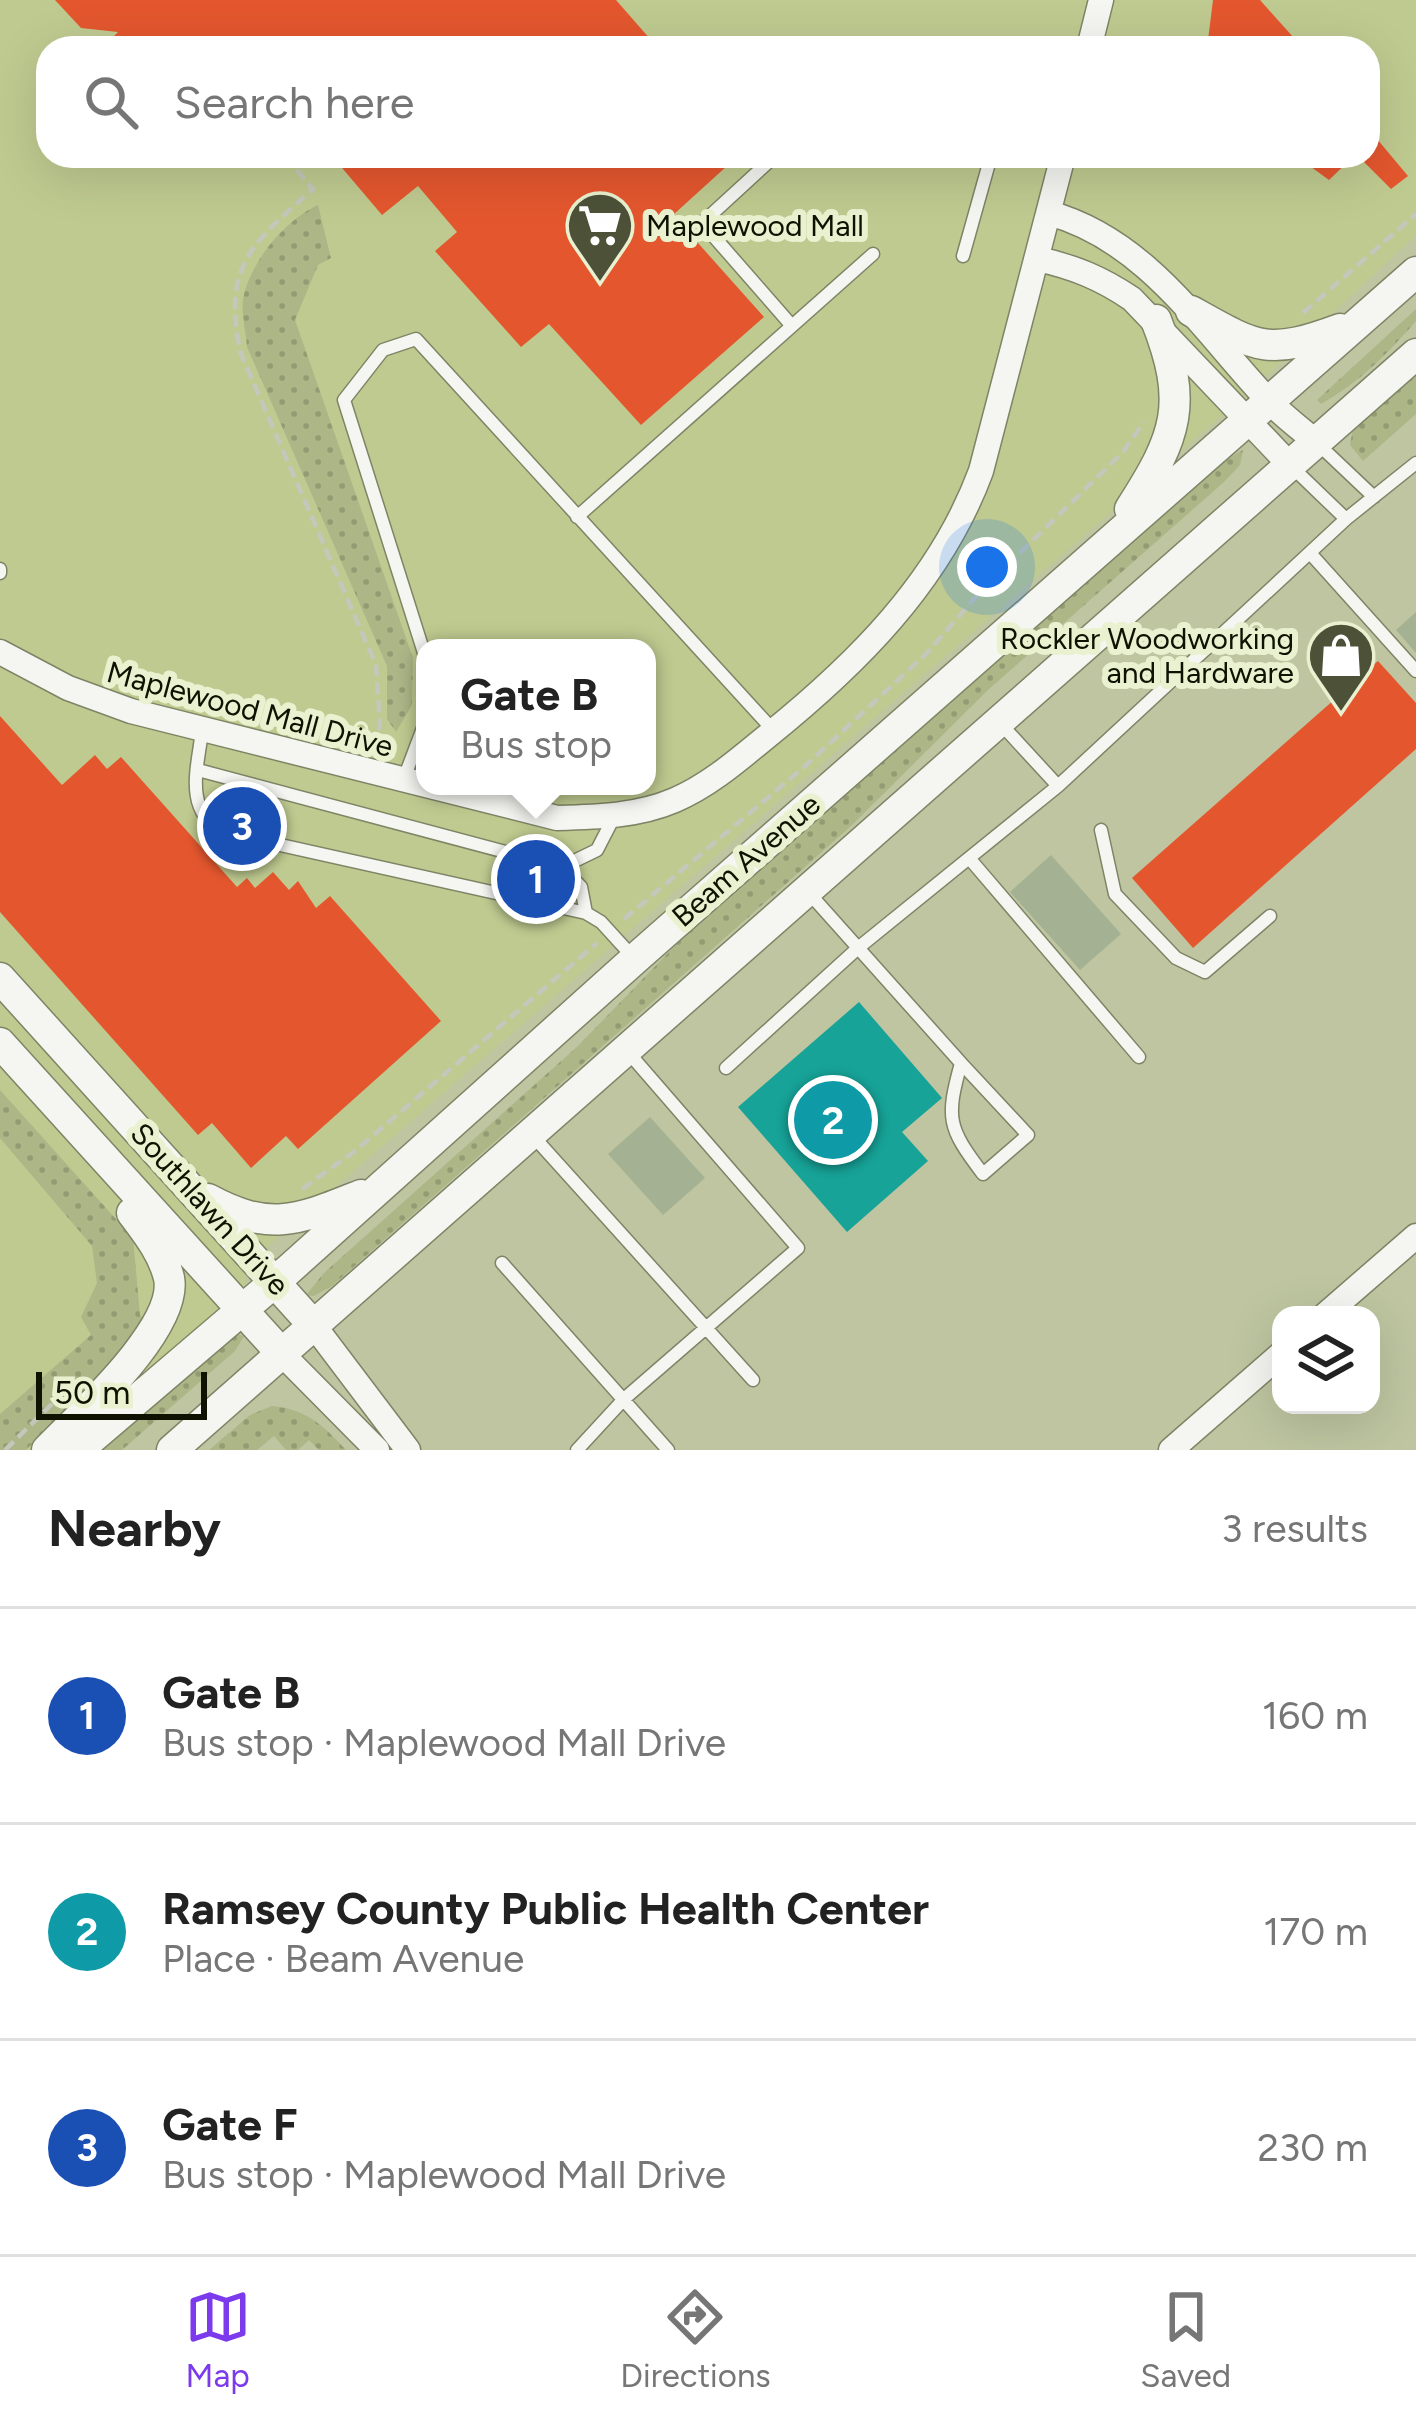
<!DOCTYPE html>
<meta charset="utf-8">
<style>
:root{--surface:#fff;--page:#f6f6f6;--text:#222;--muted:#767676;--line:#e0e0e0;--accent:#7c3aed}
body{margin:0;font-family:Figtree,sans-serif;background:var(--page);color:var(--text)}
.controls{position:absolute;right:36px;bottom:36px;display:grid;overflow:hidden;border-radius:24px;box-shadow:0 12px 48px #0002}
.controls button{width:108px;height:108px;display:grid;place-items:center;padding:0;border:0;border-bottom:3px solid var(--line);background:var(--surface);color:var(--text);font:60px sans-serif}
.scale{position:absolute;left:36px;bottom:30px;width:171px;box-sizing:border-box;padding-left:12px;border:6px solid #0f1200;border-top:0;font-size:33px;line-height:42px;white-space:nowrap;color:#0f1200;-webkit-text-stroke:9px #eaf1d0;paint-order:stroke}
.you{position:absolute;left:987px;top:567px;width:42px;height:42px;margin:-30px;border:9px solid #fff;border-radius:50%;background:#1a73e8;box-shadow:0 0 0 18px #1a73e833}
.badge{display:grid;place-items:center;width:78px;height:78px;border-radius:50%;background:var(--accent);color:#fff;font-size:39px;font-weight:700}
.pin{position:absolute;translate:-50% -50%;border:6px solid #fff;box-shadow:0 3px 12px #0006}
.popup{position:absolute;left:416px;top:639px;width:240px;height:156px;box-sizing:border-box;display:grid;place-content:center;border-radius:24px;background:var(--surface);filter:drop-shadow(0 3px 9px #0005);font-size:39px;white-space:nowrap;color:var(--muted)}
.popup b{font-size:45px;color:var(--text)}
.popup::after{content:'';position:absolute;left:50%;top:100%;margin-left:-24px;border:24px solid transparent;border-top-color:var(--surface)}
.list{margin:0;padding:0;list-style:none}
h2{display:flex;justify-content:space-between;align-items:center;height:156px;margin:0;padding:0 48px;font-size:51px}
h2 small{font-size:39px;font-weight:400;color:var(--muted)}
.list li{display:grid;grid-template-columns:78px 1fr auto;gap:36px;align-items:center;box-sizing:border-box;height:216px;padding:0 48px;border-top:3px solid var(--line)}
.list b{display:block;font-size:45px;white-space:nowrap}
.list p{margin:0;font-size:39px;white-space:nowrap;color:var(--muted)}
.list em{font-size:39px;font-style:normal;color:var(--muted)}
.icon{flex:none;width:66px;height:66px;fill:none;stroke:currentColor;stroke-width:2;stroke-linecap:round;stroke-linejoin:round}
.map{position:relative;flex:none;width:1416px;height:1450px;overflow:hidden}
.search{position:absolute;background:var(--surface);box-shadow:0 12px 48px #0002;left:36px;right:36px;top:36px;height:132px;display:flex;align-items:center;gap:30px;box-sizing:border-box;padding:0 42px;border-radius:36px;color:var(--muted);font-size:45px}
.sheet{height:804px;background:var(--surface)}
nav{display:flex;justify-content:space-around;align-items:center;box-sizing:border-box;height:168px;border-top:3px solid var(--line);background:var(--surface);font-size:33px;color:var(--muted)}
nav a{display:grid;justify-items:center;gap:6px}
nav .on{color:var(--accent)}
.map>svg:first-child{display:block}
.built{fill:#bfca90;fill-rule:evenodd}
.grass{fill:url(#grass-dots)}
.shops{fill:#e4572e}
.public{fill:#17a398}
.building{fill:#a4b293}
.lines{fill:none;stroke-linecap:round;stroke-linejoin:round}
.service-casing{stroke:#7e8466;stroke-width:15}
.minor-casing{stroke:#7e8466;stroke-width:27}
.tertiary-casing{stroke:#7e8466;stroke-width:33}
.path{stroke:#c4c7bb;stroke-width:4.5;stroke-dasharray:12 6;stroke-linecap:butt}
.service{stroke:#f5f6f1;stroke-width:12}
.minor{stroke:#f5f6f1;stroke-width:24}
.tertiary{stroke:#f5f6f1;stroke-width:30}
.labels{text-anchor:middle;dominant-baseline:central;stroke-width:12;stroke-linejoin:round;paint-order:stroke}
.poi-label{font-size:30px;fill:#0f1200;stroke:#eaf1d0;text-anchor:start}
.street-label{font-size:30px;fill:#0f1200;stroke:#eaf1d0}
</style>
<div class="map">
<svg width="1416" height="1450" viewBox="0 0 1416 1450">
<defs>
<pattern id="grass-dots" width="8" height="8" patternUnits="userSpaceOnUse" patternTransform="scale(3)"><rect width="8" height="8" fill="#acb687"/><path d="M2 2h.1M6 6h.1" fill="none" stroke="#939b73" stroke-width="1.8" stroke-linecap="round"/></pattern>
</defs>
<rect width="100%" height="100%" fill="#bec5a0"/>
<path class="built" d="M0 0H1416V235L1256 386 254 1258 247 1256 244 1304 75 1450H0ZM48 48H1368V156H48ZM425 648H647V786H425Z"/>
<path class="grass" d="M318 205 331 258 318 265 295 320 413 658 412 705 396 732 387 719V666L247 347C246 332 241 313 243 299 250 262 285 220 318 205Z
M1416 309V321C1387 354 1359 383 1321 404L1317 400Z
M1416 372V414L1363 461 1350 445 1353 428Z
M1243 450 1240 465 1224 482 989 689 850 827 332 1286 314 1296 306 1295 324 1273 578 1046 698 922 1218 464Z
M0 1090 133 1238 140 1315 147 1323 138 1339 26 1450H0V1414L91 1335 81 1317 97 1283 92 1246 0 1138Z
M236 1334 244 1336 235 1351 122 1450H94Z
M272 1406C306 1409 323 1425 346 1450H319L309 1440 298 1450H286L274 1436 257 1450H209L250 1415Z"/>
<path class="shops" d="M55 0H616L658 48H119L111 39 118 32 81 28Z
M1213 0H1260L1303 48H1207Z
M1377 139 1408 176 1391 189 1358 156H1368V148Z
M332 156H738L673 215 764 317 641 425 549 324 521 347 435 251 457 232 418 186 382 215Z
M1296 156H1354L1329 180Z
M1378 661 1416 703V749L1193 948 1132 878Z
M0 716 62 785 95 755 107 769 121 757 237 887 247 878 255 888 273 872 289 890 298 881 316 908 330 896 441 1021 298 1149 286 1136 251 1168 212 1123 198 1135 0 912Z"/>
<path class="public" d="M859 1002 942 1098 902 1132 928 1161 847 1232 738 1107Z"/>
<path class="building" d="M1416 612V653L1396 630Z
M1051 855 1121 934 1080 970 1010 892Z
M650 1117 705 1178 663 1215 608 1154Z"/>
<g class="lines">
<defs>
<path id="service" d="M775 156 702 223 792 326
M963 256 991 156
M1318 444 1374 497
M1292 467 1346 519
M577 517 873 254
M1310 553 1416 671
M0 569V573
M425 656 344 400 383 350 416 339 774 731
M1000 723 1058 786 1346 519 1416 463
M202 730C198 768 183 808 222 832L586 913 601 922 632 956
M198 770 562 867 597 850 614 817
M403 781 425 723
M1101 830 1115 894 1176 958 1205 972 1270 916
M969 858 1139 1057
M562 867 581 887 586 913
M809 893 961 1063C946 1118 947 1127 983 1174L1028 1135 961 1063
M726 1068 858 948 1058 786
M533 1136 753 1380
M502 1263 668 1450
M577 1450 624 1399 798 1248 628 1052"/>
<path id="minor" d="M1089 48 1101 0
M1049 213C1147 240 1202 330 1268 400 1282 415 1301 429 1317 443
M1038 259C1074 267 1101 278 1132 299L1291 466
M0 652 68 688 131 711 557 818C597 817 638 816 675 800 708 786 737 761 765 738 856 665 940 582 981 471L1063 156
M1325 1315 1416 1236
M315 1327 408 1450
M283 1355 377 1450
M1171 1450 1281 1354"/>
<path id="tertiary" d="M1191 311C1257 348 1267 356 1340 329
M1130 509C1177 436 1189 404 1156 320
M0 978 315 1327
M0 1043 283 1355
M208 1199C271 1233 298 1220 361 1195
M47 1450C80 1416 179 1327 169 1278 163 1253 147 1233 132 1213
M78 1450 276 1281 635 959 1416 272
M172 1450 1416 354"/>
</defs>
<use href="#service" class="service-casing"/>
<use href="#minor" class="minor-casing"/>
<use href="#tertiary" class="tertiary-casing"/>
<path class="path" d="M285 156 313 189C253 243 221 265 241 354L376 665 380 725 375 752
M1303 313 1416 214
M624 919 803 768 927 653 980 592 1123 452 1144 422
M302 1189 355 1151 597 943
M5 1450 52 1404"/>
<use href="#service" class="service"/>
<use href="#minor" class="minor"/>
<use href="#tertiary" class="tertiary"/>
</g>
<defs>
<symbol id="supermarket-pin" viewBox="-11 -11 22 30"><path d="M0 17L-7.5 6A9.5 9.5 0 1 1 7.5 6Z" fill="#4c5138" stroke="#eaf1d0"/><path d="M-6-5.5h2.5l.6 2H6L4.5 2H-2.5L-4.4-4H-6ZM-1.5 3.2a1.3 1.3 0 1 0 .1 0ZM3 3.2a1.3 1.3 0 1 0 .1 0Z" fill="#fff"/></symbol>
<symbol id="shop-pin" viewBox="-11 -11 22 30"><path d="M0 17L-7.5 6A9.5 9.5 0 1 1 7.5 6Z" fill="#4c5138" stroke="#eaf1d0"/><path d="M-5-2.5h2.3a2.7 3.5 0 0 1 5.4 0H5L5.5 6h-11ZM-1.5-2.5h3a1.5 2.3 0 0 0-3 0Z" fill="#fff"/></symbol>
</defs>
<g fill-rule="evenodd">
<use href="#supermarket-pin" x="562" y="187" width="76" height="104"/>
<use href="#shop-pin" x="1303" y="617" width="76" height="104"/>
</g>
<g class="labels">
<g class="poi-label">
<text x="646" y="225">Maplewood Mall</text>
<text x="1294" y="638" text-anchor="end">Rockler Woodworking<tspan x="1294" dy="34">and Hardware</tspan></text>
</g>
<g class="street-label">
<text transform="translate(250 709) rotate(15)">Maplewood Mall Drive</text>
<text transform="translate(746 860) rotate(-41)">Beam Avenue</text>
<text transform="translate(210 1209) rotate(48)">Southlawn Drive</text>
</g>
</g>
</svg>
<div class="controls">
<button><svg class="icon" aria-label="layers" viewBox="0 0 24 24"><path d="M12 4l9 5-9 5-9-5zM3 14l9 5 9-5"/></svg></button>
</div>
<div class="scale">50 m</div>
<div class="you"></div>
<div class="pin badge" style="left:536px;top:879px;background:#1a4fb4">1</div>
<div class="popup"><b>Gate B</b>Bus stop</div>
<div class="pin badge" style="left:833px;top:1120px;background:#0f9aa8">2</div>
<div class="pin badge" style="left:242px;top:826px;background:#1a4fb4">3</div>
<div class="search"><svg class="icon" aria-label="search" viewBox="0 0 24 24"><circle cx="10" cy="10" r="6"/><path d="M15 15l6 6"/></svg>Search here</div>
</div>
<section class="sheet">
<h2>Nearby<small>3 results</small></h2>
<ul class="list">
<li><span class="badge" style="background:#1a4fb4">1</span><div><b>Gate B</b><p>Bus stop · Maplewood Mall Drive</p></div><em>160 m</em></li>
<li><span class="badge" style="background:#0f9aa8">2</span><div><b>Ramsey County Public Health Center</b><p>Place · Beam Avenue</p></div><em>170 m</em></li>
<li><span class="badge" style="background:#1a4fb4">3</span><div><b>Gate F</b><p>Bus stop · Maplewood Mall Drive</p></div><em>230 m</em></li>
</ul>
</section>
<nav>
<a class="on"><svg class="icon" aria-label="map" viewBox="0 0 24 24"><path d="M3 6l6-2 6 2 6-2v14l-6 2-6-2-6 2zM9 4v14M15 6v14"/></svg>Map</a>
<a><svg class="icon" aria-label="directions" viewBox="0 0 24 24"><path d="M12 3l9 9-9 9-9-9zM9 14v-3h6M13 9l2 2-2 2"/></svg>Directions</a>
<a><svg class="icon" aria-label="saved" viewBox="0 0 24 24"><path d="M7 4h10v16l-5-4-5 4z"/></svg>Saved</a>
</nav>
